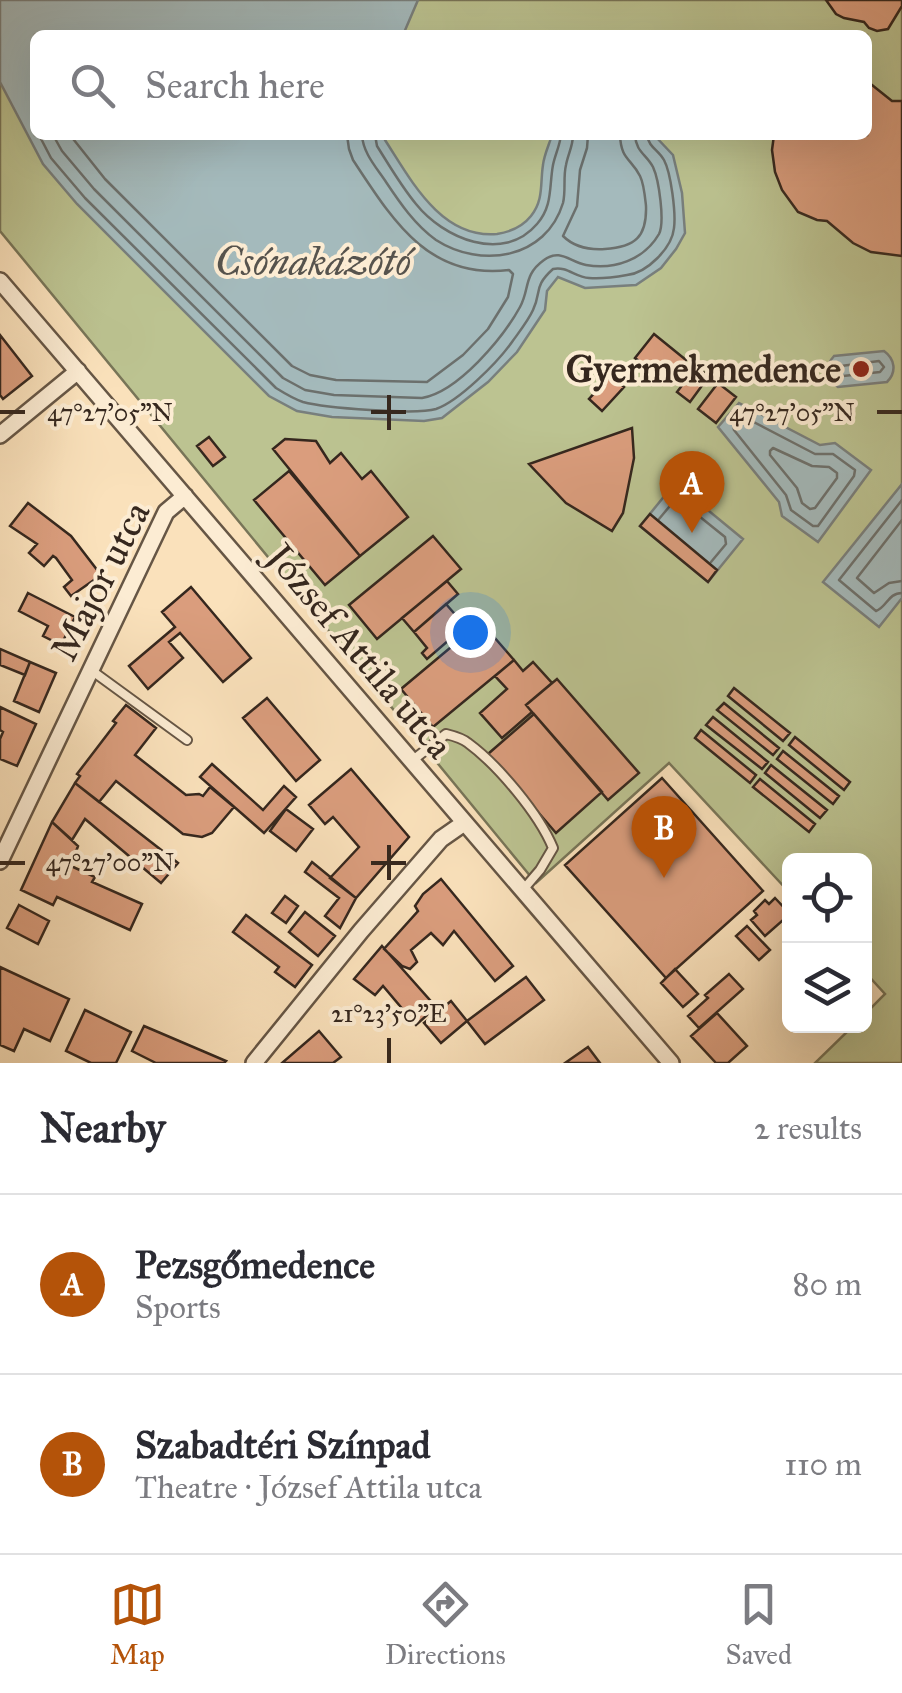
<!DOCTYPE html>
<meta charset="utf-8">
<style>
:root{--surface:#fff;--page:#f2f2f3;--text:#2b2b33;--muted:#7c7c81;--line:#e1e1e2;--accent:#b45309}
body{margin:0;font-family:"IM FELL Great Primer",serif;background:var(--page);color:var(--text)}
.controls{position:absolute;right:30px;bottom:30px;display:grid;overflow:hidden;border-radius:15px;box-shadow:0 10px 40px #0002}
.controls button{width:90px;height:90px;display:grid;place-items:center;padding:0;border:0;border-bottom:2px solid var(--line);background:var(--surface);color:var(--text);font:50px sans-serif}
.you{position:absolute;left:470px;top:632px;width:35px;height:35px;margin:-25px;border:8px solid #fff;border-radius:50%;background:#1a73e8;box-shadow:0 0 0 15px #1a73e833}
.badge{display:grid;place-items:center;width:65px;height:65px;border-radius:50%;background:var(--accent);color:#fff;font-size:32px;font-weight:700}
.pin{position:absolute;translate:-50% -82px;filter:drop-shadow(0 2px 5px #0008)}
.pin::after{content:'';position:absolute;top:52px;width:35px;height:30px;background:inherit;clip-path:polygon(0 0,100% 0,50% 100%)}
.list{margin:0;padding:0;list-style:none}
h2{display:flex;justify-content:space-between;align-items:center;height:130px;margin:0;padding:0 40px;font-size:42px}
h2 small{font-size:32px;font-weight:400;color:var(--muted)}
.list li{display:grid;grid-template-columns:65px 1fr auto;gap:30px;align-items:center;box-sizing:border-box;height:180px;padding:0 40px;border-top:2px solid var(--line)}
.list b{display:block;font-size:38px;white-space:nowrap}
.list p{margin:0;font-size:32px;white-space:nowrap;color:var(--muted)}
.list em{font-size:32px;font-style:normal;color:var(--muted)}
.icon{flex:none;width:55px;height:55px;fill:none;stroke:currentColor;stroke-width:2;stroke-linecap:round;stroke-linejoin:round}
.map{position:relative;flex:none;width:902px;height:1063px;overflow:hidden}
.search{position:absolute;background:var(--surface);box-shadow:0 10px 40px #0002;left:30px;right:30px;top:30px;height:110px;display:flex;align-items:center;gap:25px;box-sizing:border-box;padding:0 35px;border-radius:15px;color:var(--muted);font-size:38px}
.sheet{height:490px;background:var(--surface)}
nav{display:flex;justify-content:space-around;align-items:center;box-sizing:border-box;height:140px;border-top:2px solid var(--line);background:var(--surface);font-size:28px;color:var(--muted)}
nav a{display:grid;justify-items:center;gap:5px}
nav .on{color:var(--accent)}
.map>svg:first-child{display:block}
.green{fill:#bcc391;stroke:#787558;stroke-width:2.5;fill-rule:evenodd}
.water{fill:#a4babc;stroke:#787f7d;stroke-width:2.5}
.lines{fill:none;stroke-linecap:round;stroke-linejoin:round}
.shore{stroke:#6c706d;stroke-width:2.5}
.building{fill:#da9d7d;stroke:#35271e;stroke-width:2.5}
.service-casing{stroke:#665645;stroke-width:12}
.minor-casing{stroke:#665645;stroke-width:20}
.service{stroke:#fcecd3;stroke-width:8}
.minor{stroke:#fcecd3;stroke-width:15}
.ticks{fill:none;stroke:#35271e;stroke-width:4}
.poi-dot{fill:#8f2418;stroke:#fcecd3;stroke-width:4}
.labels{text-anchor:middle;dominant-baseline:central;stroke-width:8;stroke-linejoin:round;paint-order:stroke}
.poi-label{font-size:38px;font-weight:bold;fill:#35271e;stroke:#fcecd3;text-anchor:end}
.street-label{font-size:38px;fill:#35271e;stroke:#fcecd3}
.water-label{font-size:40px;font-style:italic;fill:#56534d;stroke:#fcecd3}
.ticks-label{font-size:25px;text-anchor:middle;fill:#35271e;stroke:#fcecd3;stroke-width:8;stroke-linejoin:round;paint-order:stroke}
</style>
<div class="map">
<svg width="902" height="1063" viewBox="0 0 902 1063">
<rect width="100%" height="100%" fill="#fae1bb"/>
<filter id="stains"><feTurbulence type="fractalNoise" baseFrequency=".002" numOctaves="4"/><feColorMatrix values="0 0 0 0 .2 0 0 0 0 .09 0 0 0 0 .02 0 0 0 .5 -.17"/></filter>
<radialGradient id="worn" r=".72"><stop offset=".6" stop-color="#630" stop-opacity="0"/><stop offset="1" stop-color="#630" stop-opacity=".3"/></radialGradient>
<path class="green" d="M0 0H902V1063H815L853 1026H864L865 1014 885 994 865 972 864 861H790L789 892 669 763 536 883 0 231ZM35 35H867V135H35Z"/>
<path class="water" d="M0 0H418L403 35H35V135H385V140C411 180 441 239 497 234 510 232 523 226 531 216 544 200 540 183 543 165 544 155 549 145 552 135H654L673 155 682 193 685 233 676 249 661 268 636 285 585 288 558 277 547 291 545 310 517 352 488 382 442 418 424 421 332 417 297 411 269 396 77 204 43 164 0 82Z
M884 351C895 359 897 372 887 382L838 387C827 379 824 367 834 356Z
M739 403 820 445 835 443 871 470 818 542 782 516 779 502 718 427Z
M675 483 743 539 708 582 640 526Z
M902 484V598L879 627 823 582Z"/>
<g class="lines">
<path class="shore" d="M39 135 51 158 85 198 276 388C284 393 294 399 303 402 325 408 416 415 436 409 459 401 497 363 512 342 519 332 528 321 533 310 542 291 533 287 553 269 567 266 575 277 589 278 601 279 616 277 627 275 647 273 672 248 674 228 676 213 671 173 664 160 658 149 649 148 647 135
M53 135 62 151 94 189 283 378 305 390 334 395 422 398C458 392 503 338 520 307 530 289 523 275 544 260 560 248 570 262 586 265 614 270 644 260 659 234 665 222 659 180 653 167 646 154 636 152 635 135
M70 135 105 179 292 366 310 375 336 380 427 382 463 355 488 329 508 297 513 274 509 270C428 280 392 219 353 160L349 149 347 135
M362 135C363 153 376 167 386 182 400 203 415 225 436 240 481 269 546 259 563 203 566 191 563 177 566 165 568 154 573 146 573 135
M375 135 377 146C389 165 401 186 416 204 443 238 503 264 537 224 553 206 549 186 553 165 555 155 560 145 561 135
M588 135 587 148 580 170 577 206 563 236C574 247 590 250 605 249 635 247 647 237 646 206 645 197 644 184 640 176 631 158 621 160 620 135
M879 361 884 367 880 372 843 376 838 373 841 366Z
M744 417 815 454H833L855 470 854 476 818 526H813L791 510 786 495 734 430C732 424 738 417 744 417Z
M773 448 812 466 829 467 837 473V478L815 508 810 509 802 503 797 488 770 455V451Z
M902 500 839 580 876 611C887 607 888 593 902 593
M659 519 674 501 679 500 725 537 726 544 711 562
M902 520 857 578 874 593 889 583 902 581"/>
</g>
<path class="building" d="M826 0H902V6L888 29 877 31 869 28 864 22 844 18 836 14Z
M867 81 892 101H902V256L871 252 853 243 827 221 817 220 798 212 782 190 775 172 772 150 774 135H867Z
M654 334 686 360 667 383 635 358Z
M0 335 32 376 3 399 0 395Z
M696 367 709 376 690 402 677 392Z
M611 375 624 387 602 411 589 399Z
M718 383 736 397 716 423 698 409Z
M632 428 634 458 623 513 612 531 566 503 529 464Z
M209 437 225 457 213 466 197 446Z
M285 439 316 441 330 463 341 453 362 479 371 471 408 517 360 556 273 449Z
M289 471 360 556 325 585 254 500Z
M28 503 71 536 101 575 71 596 64 587 72 580 56 558 53 556 44 566 29 553 37 544 10 526Z
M650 514 717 570 708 582 640 526Z
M433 536 461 569 377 639 349 605Z
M447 581 458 594 414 632 402 618Z
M191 587 251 658 223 682 180 633 169 642 183 658 148 689 129 666 175 627 162 612Z
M28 593 75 617 61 645 43 636 48 626 19 611Z
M446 604 460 620 466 615 471 621 427 659 422 653 427 648 414 632Z
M481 622 514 660 433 727 401 689Z
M0 649 30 662 25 675 0 665Z
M514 660 523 671 533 662 552 683 526 705 532 712 502 738 480 713 507 689 495 676Z
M30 662 56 673 39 712 14 701Z
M557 679 639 773 608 800 526 705Z
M734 688 790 733 783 741 728 696Z
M267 698 320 760 296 781 243 718Z
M724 703 779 748 773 755 717 710Z
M126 705 156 728 135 755 186 795 199 794 203 796 210 787 234 807 212 833 202 837 183 834 116 781 99 802 75 783 80 776 77 774 116 723 113 721Z
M0 707 36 724 17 766 0 759V739L3 732 0 730Z
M534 714 602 792 556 833 488 754Z
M713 717 768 762 762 769 706 725Z
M701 730 756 775 750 783 695 738Z
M795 737 850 782 844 790 789 745Z
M783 751 839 796 833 804 777 759Z
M212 764 263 810 284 786 296 797 264 833 200 777Z
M771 765 827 810 820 818 765 773Z
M351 769 409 837 356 898 330 878 359 847 333 817 325 824 309 805Z
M662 778 763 891 666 978 565 865Z
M760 779 815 824 809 832 753 787Z
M75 783 178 863 161 883 85 819 72 840 52 822Z
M286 809 313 829 296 851 270 831Z
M52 822 78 846 71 866 95 877 92 882 142 904 130 930 57 897 53 905 21 890Z
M312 862 356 898 340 928 325 916 339 898 305 872Z
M441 879 513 966 495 981 454 931 443 945 431 933 411 950 417 962 410 969 402 966 384 949 418 911 415 906 423 894Z
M285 896 298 906 286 923 272 913Z
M775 898 790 914 765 936 751 920 757 915 754 911 765 900 769 904Z
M19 905 49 921 38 944 7 928Z
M305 912 335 936 318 956 289 932Z
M246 915 312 965 295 987 275 972 279 967 233 932Z
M747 926 770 950 759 960 736 936Z
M382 946 436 1007 416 1025 383 986 375 995 354 979Z
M0 967 69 999 50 1041 24 1029 14 1051 0 1045Z
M675 969 698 994 683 1007 661 983Z
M729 974 743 989 699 1028 688 1016 708 998 705 995Z
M526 977 544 1000 485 1044 467 1021Z
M451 1001 467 1021 441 1043 424 1023Z
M85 1010 131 1032 116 1063H91L66 1051Z
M717 1013 747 1046 728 1063H716L691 1036Z
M144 1026 226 1061 224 1063H156L132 1051Z
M319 1031 341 1057 333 1063H282Z
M588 1047 600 1063H565Z"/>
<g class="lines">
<defs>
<path id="service" d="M91 670 187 740
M413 760 446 734C454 736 462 738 468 743 498 765 539 814 553 848L540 870 522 891"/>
<path id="minor" d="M0 281 671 1063
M0 435 78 371
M0 861 166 512 185 496
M254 1063 361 931 441 839 464 823"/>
</defs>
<use href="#service" class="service-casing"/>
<use href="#minor" class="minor-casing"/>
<use href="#service" class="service"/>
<use href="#minor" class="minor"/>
</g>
<path class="ticks" d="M389 395V430M0 412H25M371 412H406M877 412H902M389 845V880M0 863H25M371 863H406M389 1038V1063"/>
<circle class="poi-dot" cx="861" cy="369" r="10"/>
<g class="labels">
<g class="poi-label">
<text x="841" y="369">Gyermekmedence</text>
</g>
<g class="street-label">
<text transform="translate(100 581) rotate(-63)">Major utca</text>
<text transform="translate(360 651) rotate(50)">József Attila utca</text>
</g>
<g class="water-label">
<text x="313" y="261">Csónakázótó</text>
</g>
</g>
<g class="ticks-label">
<text x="110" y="421">47°27'05"N</text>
<text x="792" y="421">47°27'05"N</text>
<text x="110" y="871">47°27'00"N</text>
<text x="389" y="1022">21°23'50"E</text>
</g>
<rect width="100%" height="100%" filter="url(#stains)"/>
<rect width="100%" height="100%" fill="url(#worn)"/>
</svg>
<div class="controls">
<button><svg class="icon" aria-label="locate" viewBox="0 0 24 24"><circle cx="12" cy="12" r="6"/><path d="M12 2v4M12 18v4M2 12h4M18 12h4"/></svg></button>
<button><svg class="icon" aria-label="layers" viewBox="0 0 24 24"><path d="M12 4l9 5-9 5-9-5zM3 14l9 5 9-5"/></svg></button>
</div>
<div class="you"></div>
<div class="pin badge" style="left:692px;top:533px">A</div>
<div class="pin badge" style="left:664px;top:878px">B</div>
<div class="search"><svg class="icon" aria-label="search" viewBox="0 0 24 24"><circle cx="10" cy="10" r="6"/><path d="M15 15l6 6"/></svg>Search here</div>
</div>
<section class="sheet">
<h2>Nearby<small>2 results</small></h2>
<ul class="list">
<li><span class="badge">A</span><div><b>Pezsgőmedence</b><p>Sports</p></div><em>80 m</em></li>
<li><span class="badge">B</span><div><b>Szabadtéri Színpad</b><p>Theatre · József Attila utca</p></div><em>110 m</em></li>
</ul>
</section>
<nav>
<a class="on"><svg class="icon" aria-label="map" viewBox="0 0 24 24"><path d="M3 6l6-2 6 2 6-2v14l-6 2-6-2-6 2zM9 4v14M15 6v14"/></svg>Map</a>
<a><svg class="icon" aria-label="directions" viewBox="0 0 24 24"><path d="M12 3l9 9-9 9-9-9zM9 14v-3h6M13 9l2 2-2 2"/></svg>Directions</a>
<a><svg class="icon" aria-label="saved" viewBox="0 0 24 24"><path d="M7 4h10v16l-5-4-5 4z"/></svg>Saved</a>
</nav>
